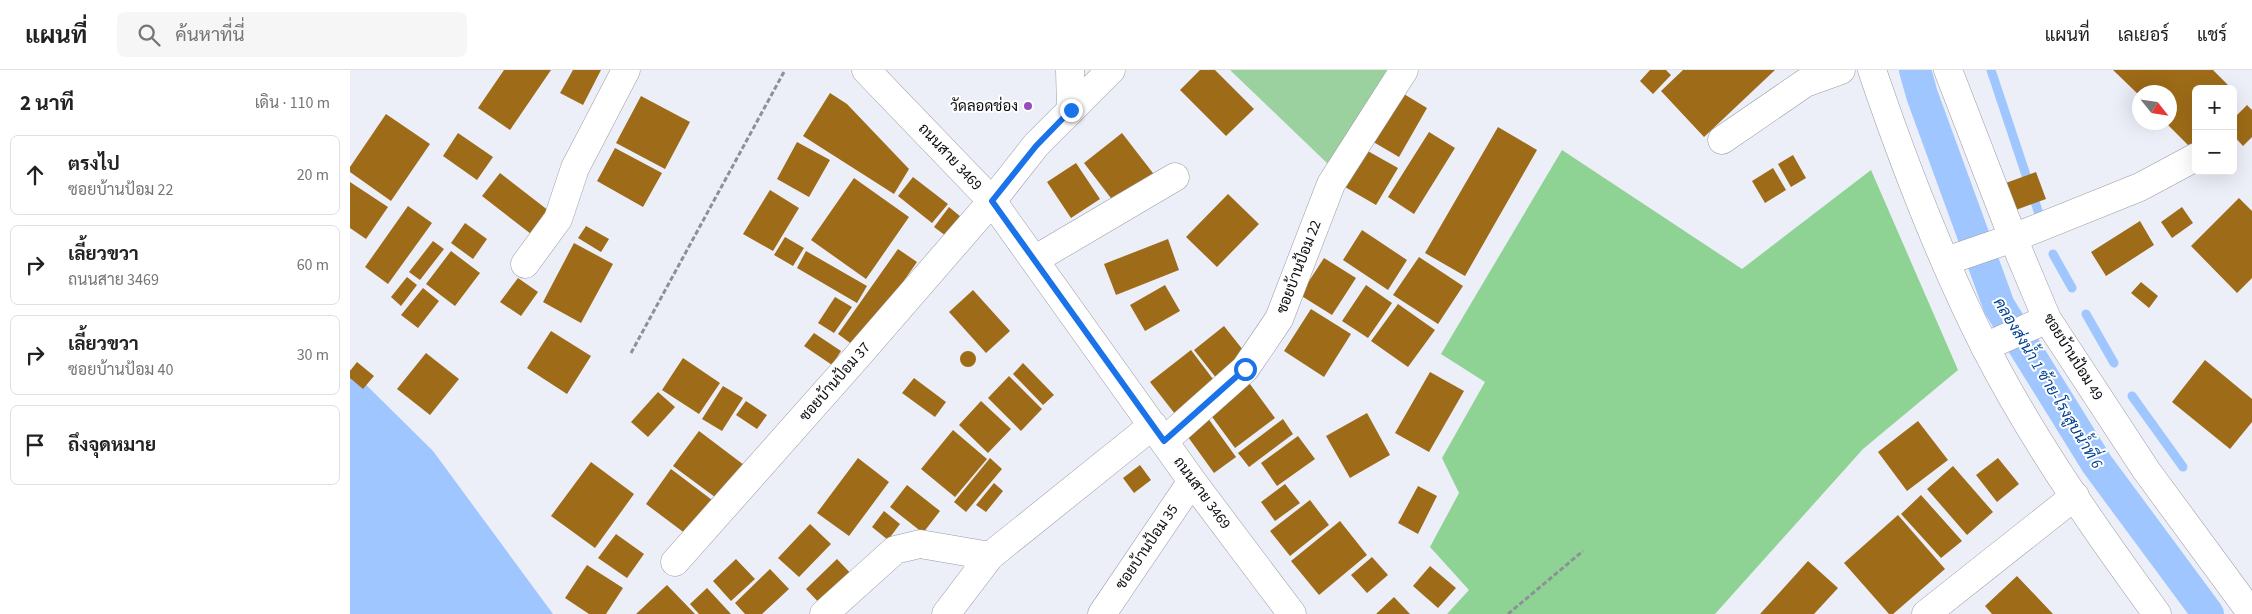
<!DOCTYPE html>
<html lang="th">
<meta charset="utf-8">
<style>
:root{--surface:#fff;--page:#f6f6f6;--text:#222;--muted:#767676;--line:#e0e0e0}
body{margin:0;font-family:"Source Sans 3",Sarabun,sans-serif;background:var(--page);color:var(--text)}
.controls{position:absolute;right:15px;top:15px;display:grid;overflow:hidden;border-radius:8px;box-shadow:0 5px 20px #0002}
.controls button{width:45px;height:45px;display:grid;place-items:center;padding:0;border:0;border-bottom:1px solid var(--line);background:var(--surface);color:var(--text);font:25px sans-serif}
.compass{position:absolute;left:1782px;top:15px;width:45px;height:45px;border-radius:50%;background:var(--surface);box-shadow:0 5px 20px #0002;rotate:120deg}
.stop{position:absolute;width:15px;height:15px;margin:-11px;border:4px solid #1a73e8;border-radius:50%;background:#fff}
.stop.end{background:#1a73e8;border-color:#fff;box-shadow:0 1px 5px #0008}
.list{margin:0;padding:0;list-style:none}
h2{display:flex;justify-content:space-between;align-items:center;height:65px;margin:0;padding:0 20px;font-size:21px}
h2 small{font-size:16px;font-weight:400;color:var(--muted)}
.list li{display:grid;grid-template-columns:32px 1fr auto;gap:15px;align-items:center;box-sizing:border-box;height:80px;margin:0 10px 10px;padding:0 10px;border:1px solid var(--line);border-radius:8px}
.list b{display:block;font-size:19px;white-space:nowrap}
.list p{margin:0;font-size:16px;white-space:nowrap;color:var(--muted)}
.list em{font-size:16px;font-style:normal;color:var(--muted)}
.icon{flex:none;width:28px;height:28px;fill:none;stroke:currentColor;stroke-width:2;stroke-linecap:round;stroke-linejoin:round}
.map{position:relative;flex:none;width:1902px;height:544px;overflow:hidden}
header{display:flex;align-items:center;gap:30px;box-sizing:border-box;height:70px;padding:0 25px;background:var(--surface);border-bottom:1px solid var(--line)}
header strong{font-size:24px}
nav{display:flex;gap:28px;margin-inline-start:auto;font-size:18px}
.search{width:350px;height:45px;background:var(--page);display:flex;align-items:center;gap:12px;box-sizing:border-box;padding:0 18px;border-radius:8px;color:var(--muted);font-size:19px}
main{display:flex}
aside{flex:1;background:var(--surface)}
.map>svg:first-child{display:block}
.green{fill:#9bd09f}
.forest{fill:#8fd394}
.water{fill:#9fc6fe}
.lines{fill:none;stroke-linecap:round;stroke-linejoin:round}
.stream{stroke:#9fc6fe;stroke-width:9}
.canal{stroke:#9fc6fe;stroke-width:32}
.building{fill:#9e6c18}
.minor-casing{stroke:#9a9ba5;stroke-width:29}
.major-casing{stroke:#9a9ba5;stroke-width:29}
.path{stroke:#8e9097;stroke-width:3;stroke-dasharray:5 2.5;stroke-linecap:butt}
.minor{stroke:#fff;stroke-width:28}
.major{stroke:#fff;stroke-width:28}
.route{stroke:#1a73e8;stroke-width:6}
.poi-dot{fill:#974cbe;stroke:#fff;stroke-width:2}
.labels{text-anchor:middle;dominant-baseline:central;stroke-width:4;stroke-linejoin:round;paint-order:stroke}
.poi-label{font-size:15px;fill:#0c0d10;stroke:#fff;text-anchor:end}
.street-label{font-size:15px;fill:#0c0d10;stroke:#fff}
.water-label{font-size:16px;font-style:italic;fill:#044392;stroke:#fff}
</style>
<header>
<strong>แผนที่</strong>
<div class="search"><svg class="icon" aria-label="search" viewBox="0 0 24 24"><circle cx="10" cy="10" r="6"/><path d="M15 15l6 6"/></svg>ค้นหาที่นี่</div>
<nav><a>แผนที่</a><a>เลเยอร์</a><a>แชร์</a></nav>
</header>
<main>
<aside>
<h2>2 นาที<small>เดิน · 110 m</small></h2>
<ul class="list">
<li><svg class="icon" aria-label="ahead" viewBox="0 0 24 24"><path d="M12 20V5M6 11l6-6 6 6"/></svg><div><b>ตรงไป</b><p>ซอยบ้านป้อม 22</p></div><em>20 m</em></li>
<li><svg class="icon" aria-label="right" viewBox="0 0 24 24"><path d="M7 20v-9h11M14 6l5 5-5 5"/></svg><div><b>เลี้ยวขวา</b><p>ถนนสาย 3469</p></div><em>60 m</em></li>
<li><svg class="icon" aria-label="right" viewBox="0 0 24 24"><path d="M7 20v-9h11M14 6l5 5-5 5"/></svg><div><b>เลี้ยวขวา</b><p>ซอยบ้านป้อม 40</p></div><em>30 m</em></li>
<li><svg class="icon" aria-label="arrive" viewBox="0 0 24 24"><path d="M6 21V4h12l-3 4 3 4H6"/></svg><div><b>ถึงจุดหมาย</b></div></li>
</ul>
</aside>
<div class="map">
<svg width="1902" height="544" viewBox="0 0 1902 544">
<rect width="100%" height="100%" fill="#eceef8"/>
<path class="green" d="M880 0H1037L978 94Z"/>
<path class="forest" d="M1212 80 1392 199 1521 100 1608 300 1513 379 1365 544H1097L1119 520 1080 477 1109 423 1092 388 1135 312 1091 284Z"/>
<path class="water" d="M0 299 83 381 203 544H0Z"/>
<g class="lines">
<path class="stream" d="M1641 0 1689 144
M1703 184 1722 218
M1736 244 1764 293
M1782 326 1833 397"/>
<path class="canal" d="M1565 0 1572 25 1649 236 1747 394 1858 544"/>
</g>
<path class="building" d="M154 0H201L160 60 128 38Z
M223 0H251L233 35 210 23Z
M850 0H865L904 39 876 66 830 20Z
M1300 0H1316L1321 5 1303 24 1290 11Z
M1333 0H1425L1354 67 1311 21Z
M1763 0H1863L1882 19H1846V71L1840 77 1815 52H1820V22H1790V26Z
M1049 21 1077 38 1049 87 1020 70Z
M480 23 497 34 559 99 544 124 453 66Z
M291 26 340 52 315 99 266 73Z
M1897 35 1902 40V67L1893 76 1883 65V49Z
M36 44 80 74 41 131 0 102V97Z
M1148 57 1187 80 1115 206 1075 183Z
M1079 62 1105 78 1064 144 1038 127Z
M108 63 143 87 127 110 93 86Z
M772 63 806 107 767 136 734 93Z
M447 72 480 90 459 127 427 109Z
M265 78 312 103 293 137 247 111Z
M1016 80 1048 98 1026 135 995 117Z
M1443 85 1456 108 1441 117 1428 94Z
M726 93 750 129 721 148 697 112Z
M1423 98 1436 120 1415 133 1402 111Z
M1686 102 1696 129 1663 141 1653 114Z
M150 103 199 141 181 164 132 126Z
M563 107 598 134 582 153 548 126Z
M504 108 559 147 516 209 461 170Z
M0 112 38 137 16 169 0 158Z
M420 120 449 138 423 181 393 164Z
M878 124 909 154 867 197 836 167Z
M1889 128 1902 141V208L1887 223 1841 176Z
M58 136 82 153 38 214 15 197Z
M599 137 611 147 596 166 584 157Z
M1832 137 1843 153 1822 168 1811 152Z
M1790 151 1804 175 1756 206 1741 182Z
M115 153 137 169 123 189 101 173Z
M236 156 259 169 251 182 228 168Z
M1012 160 1057 190 1038 220 993 190Z
M435 167 454 178 443 196 424 185Z
M818 169 829 200 766 225 754 194Z
M83 171 94 179 70 210 59 202Z
M224 173 263 194 231 253 193 232Z
M548 179 567 192 507 278 488 264Z
M101 181 130 203 105 236 76 214Z
M456 181 517 216 507 233 447 198Z
M1069 187 1113 216 1088 254 1043 225Z
M974 188 1006 208 982 245 950 225Z
M57 207 67 215 51 236 41 227Z
M168 208 188 222 171 246 150 232Z
M1791 212 1808 226 1799 238 1781 223Z
M815 215 830 241 795 261 780 235Z
M1016 215 1042 233 1018 268 992 251Z
M73 218 89 231 68 258 51 245Z
M623 220 660 261 636 283 599 242Z
M485 227 502 237 484 263 468 253Z
M1048 234 1085 260 1058 297 1021 271Z
M961 239 1001 264 974 307 934 281Z
M874 256 897 285 867 309 844 280Z
M201 261 241 286 217 324 177 298Z
M464 263 491 281 482 295 454 276Z
M841 280 866 313 825 344 800 312Z
M610 289a8 8 0 1 1 16 0a8 8 0 1 1-16 0Z
M76 283 109 309 80 345 47 319Z
M333 288 370 313 349 344 312 320Z
M1855 290 1902 329V352L1880 379 1822 332Z
M7 292 24 306 13 319 0 308V301Z
M673 293 704 325 693 335 663 304Z
M1080 302 1114 321 1079 382 1045 363Z
M659 306 692 339 671 361 638 328Z
M564 308 596 332 585 347 552 323Z
M897 310 925 348 885 378 857 340Z
M373 316 393 328 372 361 352 349Z
M308 322 325 337 298 367 281 352Z
M396 331 417 345 407 359 386 345Z
M631 331 661 359 638 383 609 355Z
M1017 343 1040 385 1000 408 976 366Z
M855 344 886 387 864 403 833 360Z
M933 349 943 364 899 397 888 383Z
M1568 351 1598 390 1557 421 1528 382Z
M603 360 637 389 605 427 571 399Z
M349 361 394 395 369 430 323 396Z
M948 366 965 389 927 416 911 393Z
M508 388 539 412 499 466 467 443Z
M640 388 652 399 616 442 604 432Z
M1648 388 1669 414 1647 432 1626 405Z
M241 392 284 424 245 478 201 446Z
M790 395 801 410 784 423 773 408Z
M1603 396 1643 442 1617 465 1577 419Z
M321 399 366 433 340 467 296 434Z
M644 413 653 421 636 442 626 435Z
M935 414 950 433 925 451 911 432Z
M557 415 590 441 573 463 540 437Z
M1068 416 1087 426 1068 464 1048 453Z
M1571 425 1612 471 1591 488 1551 444Z
M960 430 979 455 940 486 920 461Z
M534 441 550 454 538 470 522 457Z
M1548 445 1595 499 1543 544H1539L1494 493Z
M990 451 1017 485 969 525 941 491Z
M460 454 481 474 449 507 428 488Z
M266 464 294 484 277 508 248 488Z
M1022 487 1038 505 1017 523 1001 505Z
M386 489 405 509 381 531 363 511Z
M487 489 506 509 475 539 456 519Z
M1458 491 1488 518 1464 544H1410Z
M237 495 273 518 256 544H239L215 528Z
M1080 496 1106 518 1088 538 1063 516Z
M420 499 439 519 412 544H395L385 533Z
M1667 506 1703 544H1642L1635 536Z
M317 515 345 544H286Z
M357 518 381 544H349L340 534Z
M1044 527 1060 544H1026Z"/>
<g class="lines">
<defs>
<path id="minor" d="M516 0 642 131 842 411 942 544
M720 0 721 40
M1598 0 1663 168 1697 249 1796 400 1902 544
M1372 70 1455 13 1491 0
M684 190 825 107
M1596 191 1663 168 1790 117 1846 87
M175 194 208 149 225 98 276 0
M1635 277 1697 249
M814 371 895 299 929 249 981 114 1054 0
M325 492 505 289 642 131 686 75 761 0
M474 544 545 480 570 474 640 486
M596 544 640 486 803 355
M752 544 842 411
M1576 544 1725 426"/>
<path id="major" d="M1522 0C1554 94 1590 188 1635 277 1683 371 1745 459 1807 544"/>
</defs>
<use href="#minor" class="minor-casing"/>
<use href="#major" class="major-casing"/>
<path class="path" d="M281 283 435 0
M1158 544 1233 481"/>
<use href="#minor" class="minor"/>
<use href="#major" class="major"/>
</g>
<g class="lines">
<path class="route" d="M721 40 686 76 642 131 814 371 895 299"/>
</g>
<circle class="poi-dot" cx="678" cy="36" r="5"/>
<g class="labels">
<g class="poi-label">
<text x="668" y="36">วัดลอดช่อง</text>
</g>
<g class="street-label">
<text transform="translate(600 87) rotate(47)">ถนนสาย 3469</text>
<text transform="translate(949 197) rotate(-69)">ซอยบ้านป้อม 22</text>
<text transform="translate(1723 287) rotate(58)">ซอยบ้านป้อม 49</text>
<text transform="translate(485 312) rotate(-49)">ซอยบ้านป้อม 37</text>
<text transform="translate(852 423) rotate(54)">ถนนสาย 3469</text>
<text transform="translate(797 477) rotate(-56)">ซอยบ้านป้อม 35</text>
</g>
<g class="water-label">
<text transform="translate(1698 313) rotate(59)">คลองส่งน้ำ 1 ซ้าย-โรงสูบน้ำที่ 6</text>
</g>
</g>
</svg>
<div class="controls">
<button>+</button>
<button>−</button>
</div>
<svg class="compass" viewBox="-18 -18 36 36"><path d="M0-13l5 13h-10z" fill="#e53935"/><path d="M0 13l5-13h-10z" fill="#767676"/></svg>
<div class="stop" style="left:895px;top:299px"></div>
<div class="stop end" style="left:721px;top:40px"></div>
</div>
</main>
